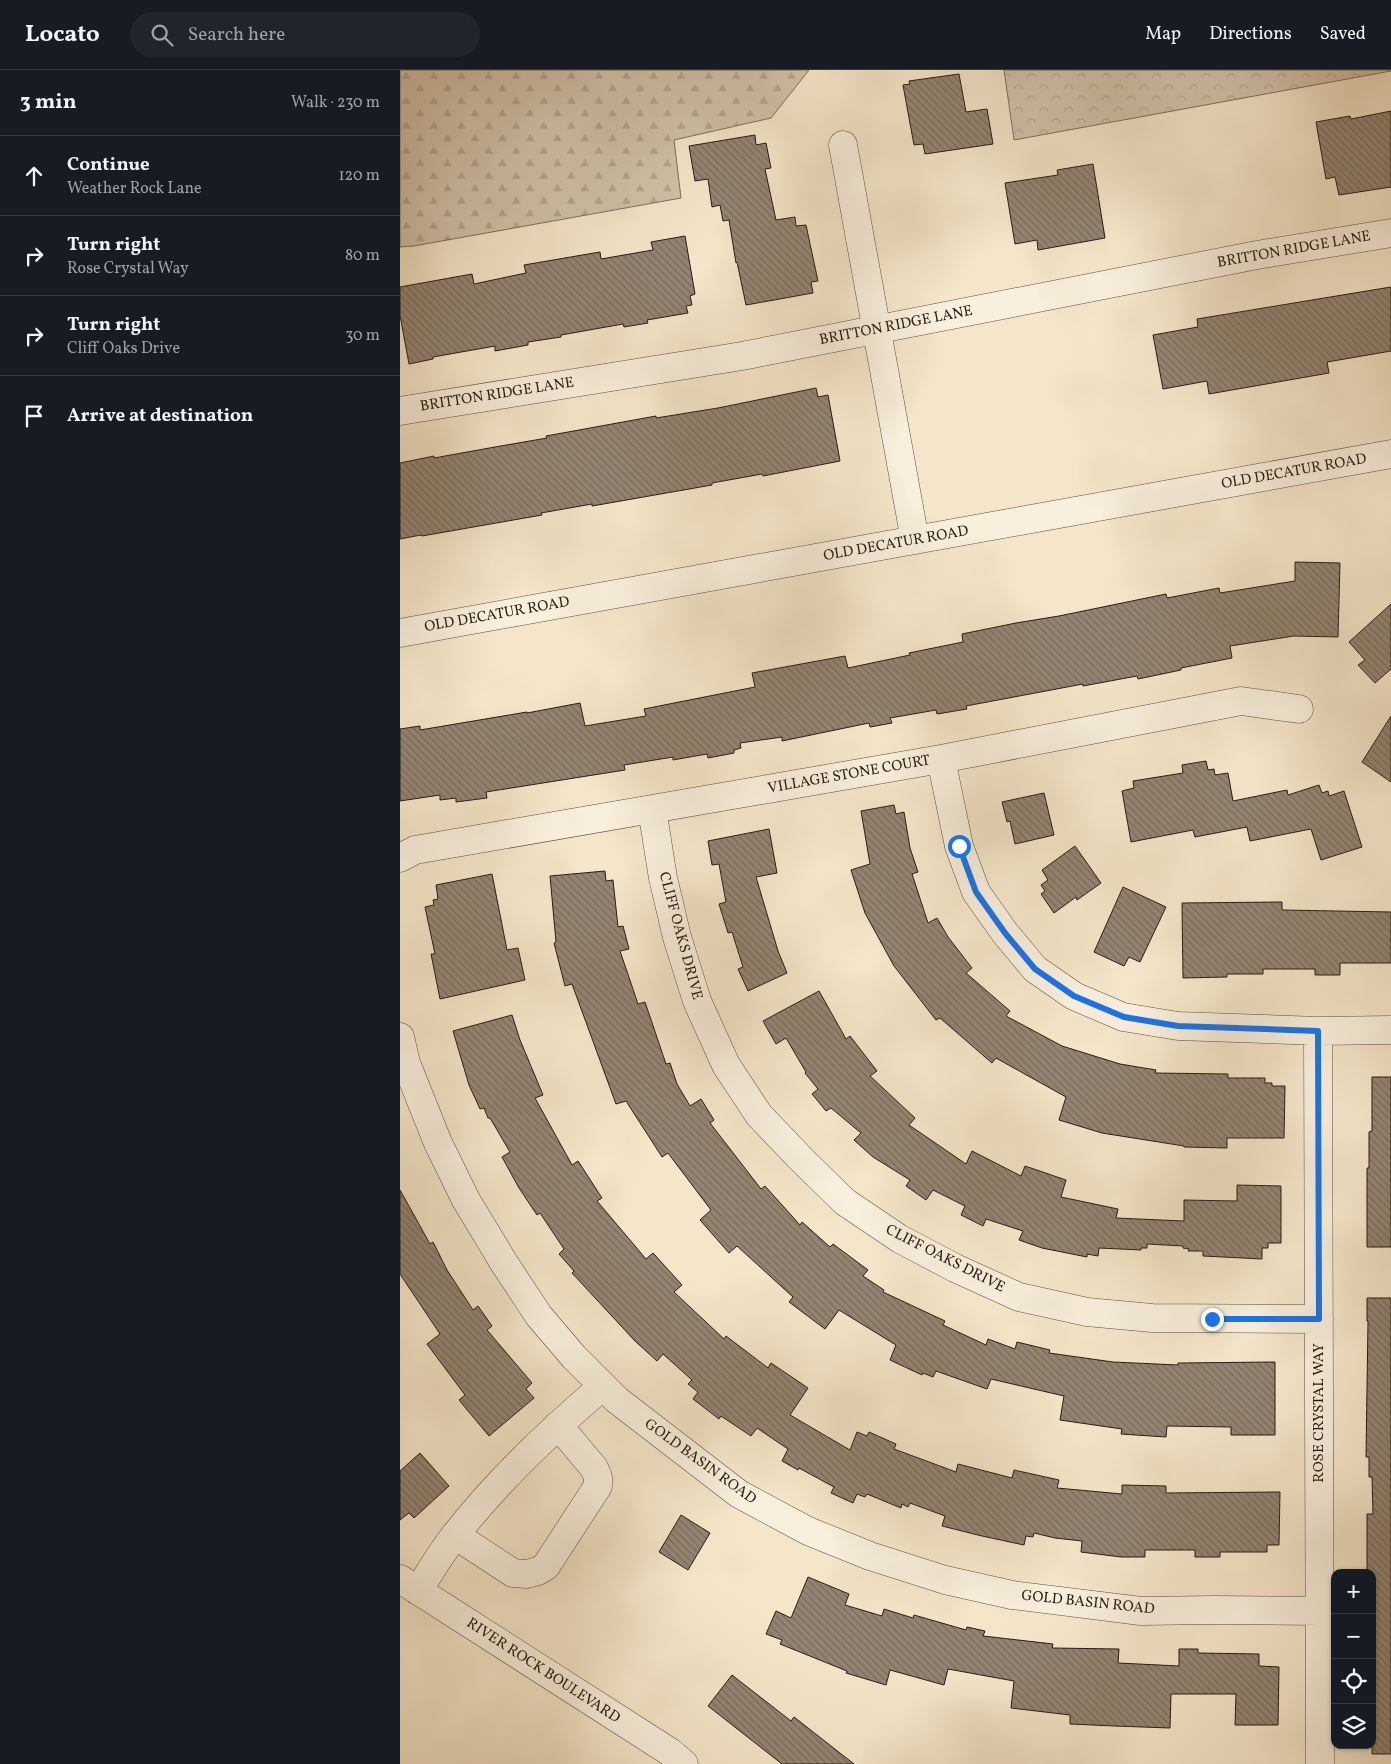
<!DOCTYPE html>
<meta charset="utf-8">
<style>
:root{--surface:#171b24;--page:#20242c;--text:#f1f3f6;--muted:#9ea1a6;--line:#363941}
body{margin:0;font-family:Vollkorn,serif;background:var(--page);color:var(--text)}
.controls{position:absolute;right:15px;bottom:15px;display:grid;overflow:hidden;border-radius:10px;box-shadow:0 1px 4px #0004}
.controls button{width:45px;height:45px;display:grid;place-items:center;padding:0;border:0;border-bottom:1px solid var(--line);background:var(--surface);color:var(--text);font:25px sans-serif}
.stop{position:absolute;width:15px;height:15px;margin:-11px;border:4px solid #1a73e8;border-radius:50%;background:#fff}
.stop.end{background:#1a73e8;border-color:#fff;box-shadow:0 1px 5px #0008}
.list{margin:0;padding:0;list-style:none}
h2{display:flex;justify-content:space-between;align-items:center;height:65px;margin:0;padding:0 20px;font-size:21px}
h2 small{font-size:16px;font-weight:400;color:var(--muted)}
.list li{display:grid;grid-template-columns:32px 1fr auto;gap:15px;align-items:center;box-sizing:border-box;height:80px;padding:0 20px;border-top:1px solid var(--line)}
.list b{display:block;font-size:19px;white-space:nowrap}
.list p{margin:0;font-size:16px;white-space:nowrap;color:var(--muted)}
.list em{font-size:16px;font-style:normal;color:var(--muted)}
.icon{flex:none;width:28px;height:28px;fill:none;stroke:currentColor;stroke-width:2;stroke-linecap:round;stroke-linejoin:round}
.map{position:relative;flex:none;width:991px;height:1694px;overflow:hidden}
header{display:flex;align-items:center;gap:30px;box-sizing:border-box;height:70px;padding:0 25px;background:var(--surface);border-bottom:1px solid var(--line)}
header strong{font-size:24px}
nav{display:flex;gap:28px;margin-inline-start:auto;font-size:18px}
.search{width:350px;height:45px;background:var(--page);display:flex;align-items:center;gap:12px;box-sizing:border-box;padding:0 18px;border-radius:28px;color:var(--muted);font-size:19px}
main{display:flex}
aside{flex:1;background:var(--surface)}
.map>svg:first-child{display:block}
.forest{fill:url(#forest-firs);stroke:#7d6f60}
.park{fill:url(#park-crowns);stroke:#7d6f60}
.building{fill:url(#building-back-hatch);stroke:#281b15}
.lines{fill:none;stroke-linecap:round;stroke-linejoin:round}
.minor-casing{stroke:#5b4e42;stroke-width:29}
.minor{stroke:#f8efdc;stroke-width:28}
.route{stroke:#1a73e8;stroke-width:6}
.labels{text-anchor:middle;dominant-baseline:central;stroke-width:4.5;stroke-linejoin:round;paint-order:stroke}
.street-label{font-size:15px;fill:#281b15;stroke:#f8efdc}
</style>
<header>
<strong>Locato</strong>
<div class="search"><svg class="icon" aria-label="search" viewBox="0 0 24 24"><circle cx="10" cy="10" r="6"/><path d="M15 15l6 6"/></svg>Search here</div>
<nav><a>Map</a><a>Directions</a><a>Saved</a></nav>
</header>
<main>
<aside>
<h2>3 min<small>Walk · 230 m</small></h2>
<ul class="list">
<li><svg class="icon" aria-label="ahead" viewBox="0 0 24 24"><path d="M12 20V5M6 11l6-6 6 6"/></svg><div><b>Continue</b><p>Weather Rock Lane</p></div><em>120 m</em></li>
<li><svg class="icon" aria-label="right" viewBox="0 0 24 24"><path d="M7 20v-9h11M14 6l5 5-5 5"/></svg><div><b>Turn right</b><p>Rose Crystal Way</p></div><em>80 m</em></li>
<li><svg class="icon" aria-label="right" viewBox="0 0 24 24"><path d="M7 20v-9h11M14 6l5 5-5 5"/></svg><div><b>Turn right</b><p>Cliff Oaks Drive</p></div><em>30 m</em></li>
<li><svg class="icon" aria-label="arrive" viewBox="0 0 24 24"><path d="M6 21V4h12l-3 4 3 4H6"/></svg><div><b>Arrive at destination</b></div></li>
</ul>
</aside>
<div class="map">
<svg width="991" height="1694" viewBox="0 0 991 1694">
<defs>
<pattern id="forest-firs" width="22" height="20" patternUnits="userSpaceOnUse" patternTransform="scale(1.25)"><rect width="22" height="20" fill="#d2c3aa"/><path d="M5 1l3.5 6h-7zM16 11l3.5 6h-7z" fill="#b4a791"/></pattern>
<pattern id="park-crowns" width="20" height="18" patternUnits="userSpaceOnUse" patternTransform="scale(1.25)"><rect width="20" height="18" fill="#d2c3aa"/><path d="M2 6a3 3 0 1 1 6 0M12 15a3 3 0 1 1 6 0" fill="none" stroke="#b4a791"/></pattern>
<pattern id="building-back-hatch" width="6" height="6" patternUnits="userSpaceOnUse" patternTransform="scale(1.25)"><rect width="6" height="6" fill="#938573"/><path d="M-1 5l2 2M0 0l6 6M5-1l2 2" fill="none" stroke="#786c5d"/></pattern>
</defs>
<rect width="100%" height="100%" fill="#f5e6c9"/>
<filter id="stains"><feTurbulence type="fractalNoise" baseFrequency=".004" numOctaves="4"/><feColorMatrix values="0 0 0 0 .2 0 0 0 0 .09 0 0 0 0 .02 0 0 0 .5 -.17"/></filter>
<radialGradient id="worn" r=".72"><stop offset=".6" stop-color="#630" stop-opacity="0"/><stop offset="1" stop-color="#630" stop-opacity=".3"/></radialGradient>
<path class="forest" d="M0 0H409L371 48 274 70 281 128 14 176 0 177Z"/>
<path class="park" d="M604 0H991V1L614 70Z"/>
<path class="building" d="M559 4 566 42 587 39 593 74 525 84 523 74 514 75 503 15 510 14 509 11Z
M991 41V117L939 125 935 107 926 109 916 52 950 46 951 49Z
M355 65 356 75 366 73 371 98 365 99 376 150 395 147 396 156 406 155 418 211 411 212 413 223 346 235 337 192 336 193 329 150 323 151 320 135 312 137 308 109 295 111 289 76Z
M693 94 705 168 638 180 637 170 615 174 605 113 658 105 657 100Z
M285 166 295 224 290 226 292 235 286 236 288 243 247 250 248 253 224 257 223 254 161 265V267L128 272V275L95 281V276L33 287V289L9 294 0 245V217L72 204 74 214 126 203 124 195 200 182 201 189 253 180 251 172Z
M991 217V281L927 292 929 303 809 324 807 311 763 319 753 265 798 257 797 249Z
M416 318 418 327 428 325 440 391 363 406 362 404 312 413V415L192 436V434L141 443 142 445 22 466 21 465 0 469V393L34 386V388L95 377 147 368 146 366 256 346V348L318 338Z
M895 492 940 493 938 567 894 566 830 576 832 588 781 598V600L738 609 737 606 683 616V614L566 636 567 639 537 644 536 640 490 648 492 653 470 657 469 653 382 671V667L340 673 341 678 334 680V683L308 688 307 684 273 690V687L224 695 225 700 86 722 87 728 56 732V728L40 730V725L0 731V659L20 656V660L127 642V643L180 633 185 656 246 646 244 639 355 617 352 603 445 586 448 598 510 585 509 583 563 572 562 564 616 553 659 546 766 524 767 528 819 518 820 523 895 511Z
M991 534V599L975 613 958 595 965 590 949 572Z
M991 646V712L962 692Z
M806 691 808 700 814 699 815 705 828 703 833 731 887 720 888 725 919 715 922 723 928 721 929 726 944 721 962 777 921 790 911 759 850 771 847 757 795 767 793 760 731 772 722 721 734 718 733 711 783 703 782 695Z
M644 723 654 765 615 774 610 751 607 752 602 732Z
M494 735 496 744 504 742 510 778 518 802 512 804 528 853 537 848 548 867 572 898 566 903 610 941 606 946 662 976 720 994 756 1000 755 1003 828 1004V1008H865V1013H872V1016H885L884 1068H827V1078L784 1077V1076L702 1063 659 1050 666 1027 596 988 592 993 540 948 536 950 494 896 465 843 451 800 470 794 461 741Z
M369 759 377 803 356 807 378 881 387 903 348 921 338 899 343 897 332 862 328 863 319 834 326 832 319 794 312 795 308 771Z
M675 776 701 813 677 830 676 827 654 843 641 824 645 821 641 815 648 810 642 800Z
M205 801 206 811 213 810 218 857 223 856 229 879 220 881 238 934 245 932 266 994 270 993 277 1014 290 1036 301 1029 314 1050 310 1053 361 1119 365 1116 400 1155 402 1152 430 1177 433 1174 468 1200 463 1206 484 1220 483 1222 545 1251 543 1255 586 1275 588 1269 615 1279 617 1272 650 1280 649 1283 713 1292 778 1295V1293L875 1292V1365H831V1357L767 1356 766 1367 721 1364 722 1359 660 1350 664 1326 591 1309 587 1319 536 1301 533 1307 523 1303 522 1305 490 1290 496 1275 439 1240 425 1259 389 1232 393 1227 337 1176 329 1183 300 1150 311 1140 268 1083 262 1087 226 1031 216 1034 172 914 165 916 154 873 156 872 150 806Z
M92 804 107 880 118 878 125 910 40 929 31 884H35L25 837 34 835 33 830 38 829 36 815Z
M723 817 766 837 740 892 729 887 724 896 694 882Z
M882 832V840L991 842V893H940V905H915V899H863V904H827V907L783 908 782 833Z
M419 921 446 969 450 966 477 1001 470 1006 515 1048 509 1055 566 1094 572 1081 621 1106 625 1096 666 1110 661 1127 718 1139 716 1148 784 1151V1130L837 1131V1115L881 1116V1173H868V1178H862V1189L803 1186V1181H788L789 1179 783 1178V1176L747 1174V1178H741V1180L699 1178 698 1186 687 1184V1187L642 1178 619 1170 623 1161 586 1149 583 1156 561 1145 565 1136 533 1120 526 1130 506 1116 510 1110 473 1087 454 1070 461 1063 431 1038 426 1041 412 1024 418 1019 405 1003 406 1002 386 968 376 974 363 951Z
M112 945 120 970 143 1025 135 1028 172 1095 178 1091 202 1128 197 1131 246 1189 253 1183 282 1215 274 1222 324 1269 326 1266 368 1298 371 1293 408 1318 390 1345 450 1380 457 1362 467 1366 469 1362 496 1374 494 1379 556 1402 558 1394 612 1408 614 1400 659 1410 657 1418 722 1424V1415L766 1416V1423L880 1422 879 1475H867V1482H820V1487H795V1480H745V1487H721L681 1482 682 1471 655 1468 634 1463 633 1467 626 1466 624 1475 582 1466 542 1456 545 1446 510 1433 508 1437 502 1434 501 1438 467 1424 465 1427 457 1424 453 1433 431 1423 434 1417 399 1398 398 1400 382 1391 388 1379 357 1358 351 1366 321 1346 319 1349 293 1329 298 1322 288 1314 292 1310 263 1284 257 1291 235 1271 172 1203 174 1201 159 1184 164 1179 140 1143 137 1145 119 1118 102 1087 110 1082 90 1048H88L84 1038 80 1039 69 1015 53 961Z
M972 1007H991V1177H967V1098H969V1062L972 1061Z
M0 1120 30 1174 33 1172 47 1200 73 1240 78 1236 92 1256 87 1260 132 1313 126 1319 134 1328 89 1366 59 1330 65 1325 27 1274 40 1264 0 1204Z
M967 1228H991V1684H972V1503H967V1444H973L972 1407H969V1387H966L968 1251H967Z
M20 1383 49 1416 14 1448 9 1443 0 1450V1401Z
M281 1445 310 1463 288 1500 259 1482Z
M408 1507 449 1524 445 1535 482 1546 484 1539 513 1548 514 1545 566 1560 567 1557 585 1561 583 1566 653 1574 652 1578 719 1579 718 1593 779 1596V1579H798V1583L859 1584V1596L879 1597 878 1655H835L836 1624H771L770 1658 715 1656 670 1654V1645L611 1638 614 1611 548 1599 544 1615 490 1600 486 1615 446 1603 447 1601 380 1574 382 1570 366 1564 376 1541 391 1548Z
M332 1605 391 1651 394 1647 454 1694H382L308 1636Z"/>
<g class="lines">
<defs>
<path id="minor" d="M443 75 515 470
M0 341 342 286 857 185 991 163
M0 563 991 384
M541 689 559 776 576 822 605 863 635 899 674 926 723 947 778 956 918 961 991 960
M252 739 263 808 277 867 297 931 326 995 359 1045 401 1089 445 1132 500 1169 555 1198 619 1227 687 1242 752 1248 919 1249
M0 788 15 780 541 689 841 631 899 639
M918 961 920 1694
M0 967 6 993 38 1073 66 1130 104 1193 139 1246 174 1287 217 1330 339 1424 408 1461 470 1486 545 1510 612 1525 741 1541 814 1540 920 1541
M55 1465 113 1503 127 1504 138 1501 146 1496 198 1416V1407L194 1398 158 1355
M0 1509 270 1682 284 1694
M18 1521C30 1502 42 1481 56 1464 99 1409 150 1361 203 1316"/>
</defs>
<use href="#minor" class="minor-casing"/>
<use href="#minor" class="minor"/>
</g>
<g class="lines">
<path class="route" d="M559 776 576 822 605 863 635 899 674 926 724 947 778 956 918 961 919 1249H812"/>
</g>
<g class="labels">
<g class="street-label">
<text transform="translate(894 180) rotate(-10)">BRITTON RIDGE LANE</text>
<text transform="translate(496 256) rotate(-11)">BRITTON RIDGE LANE</text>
<text transform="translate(97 325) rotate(-9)">BRITTON RIDGE LANE</text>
<text transform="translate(894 402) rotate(-10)">OLD DECATUR ROAD</text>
<text transform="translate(496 474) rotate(-10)">OLD DECATUR ROAD</text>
<text transform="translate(97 545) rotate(-10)">OLD DECATUR ROAD</text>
<text transform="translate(449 705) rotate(-10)">VILLAGE STONE COURT</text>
<text transform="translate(280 866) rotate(75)">CLIFF OAKS DRIVE</text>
<text transform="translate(545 1189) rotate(27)">CLIFF OAKS DRIVE</text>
<text transform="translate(919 1343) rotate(-90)">ROSE CRYSTAL WAY</text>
<text transform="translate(300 1392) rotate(36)">GOLD BASIN ROAD</text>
<text transform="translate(688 1533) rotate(6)">GOLD BASIN ROAD</text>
<text transform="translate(143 1601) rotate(33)">RIVER ROCK BOULEVARD</text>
</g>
</g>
<rect width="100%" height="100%" filter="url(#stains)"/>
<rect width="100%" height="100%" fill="url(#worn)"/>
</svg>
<div class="controls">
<button>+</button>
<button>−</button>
<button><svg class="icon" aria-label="locate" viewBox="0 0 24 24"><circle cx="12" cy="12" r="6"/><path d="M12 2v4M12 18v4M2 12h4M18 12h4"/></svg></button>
<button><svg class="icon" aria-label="layers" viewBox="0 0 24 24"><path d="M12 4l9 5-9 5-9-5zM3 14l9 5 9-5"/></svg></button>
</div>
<div class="stop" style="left:559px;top:776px"></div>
<div class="stop end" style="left:812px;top:1249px"></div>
</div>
</main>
